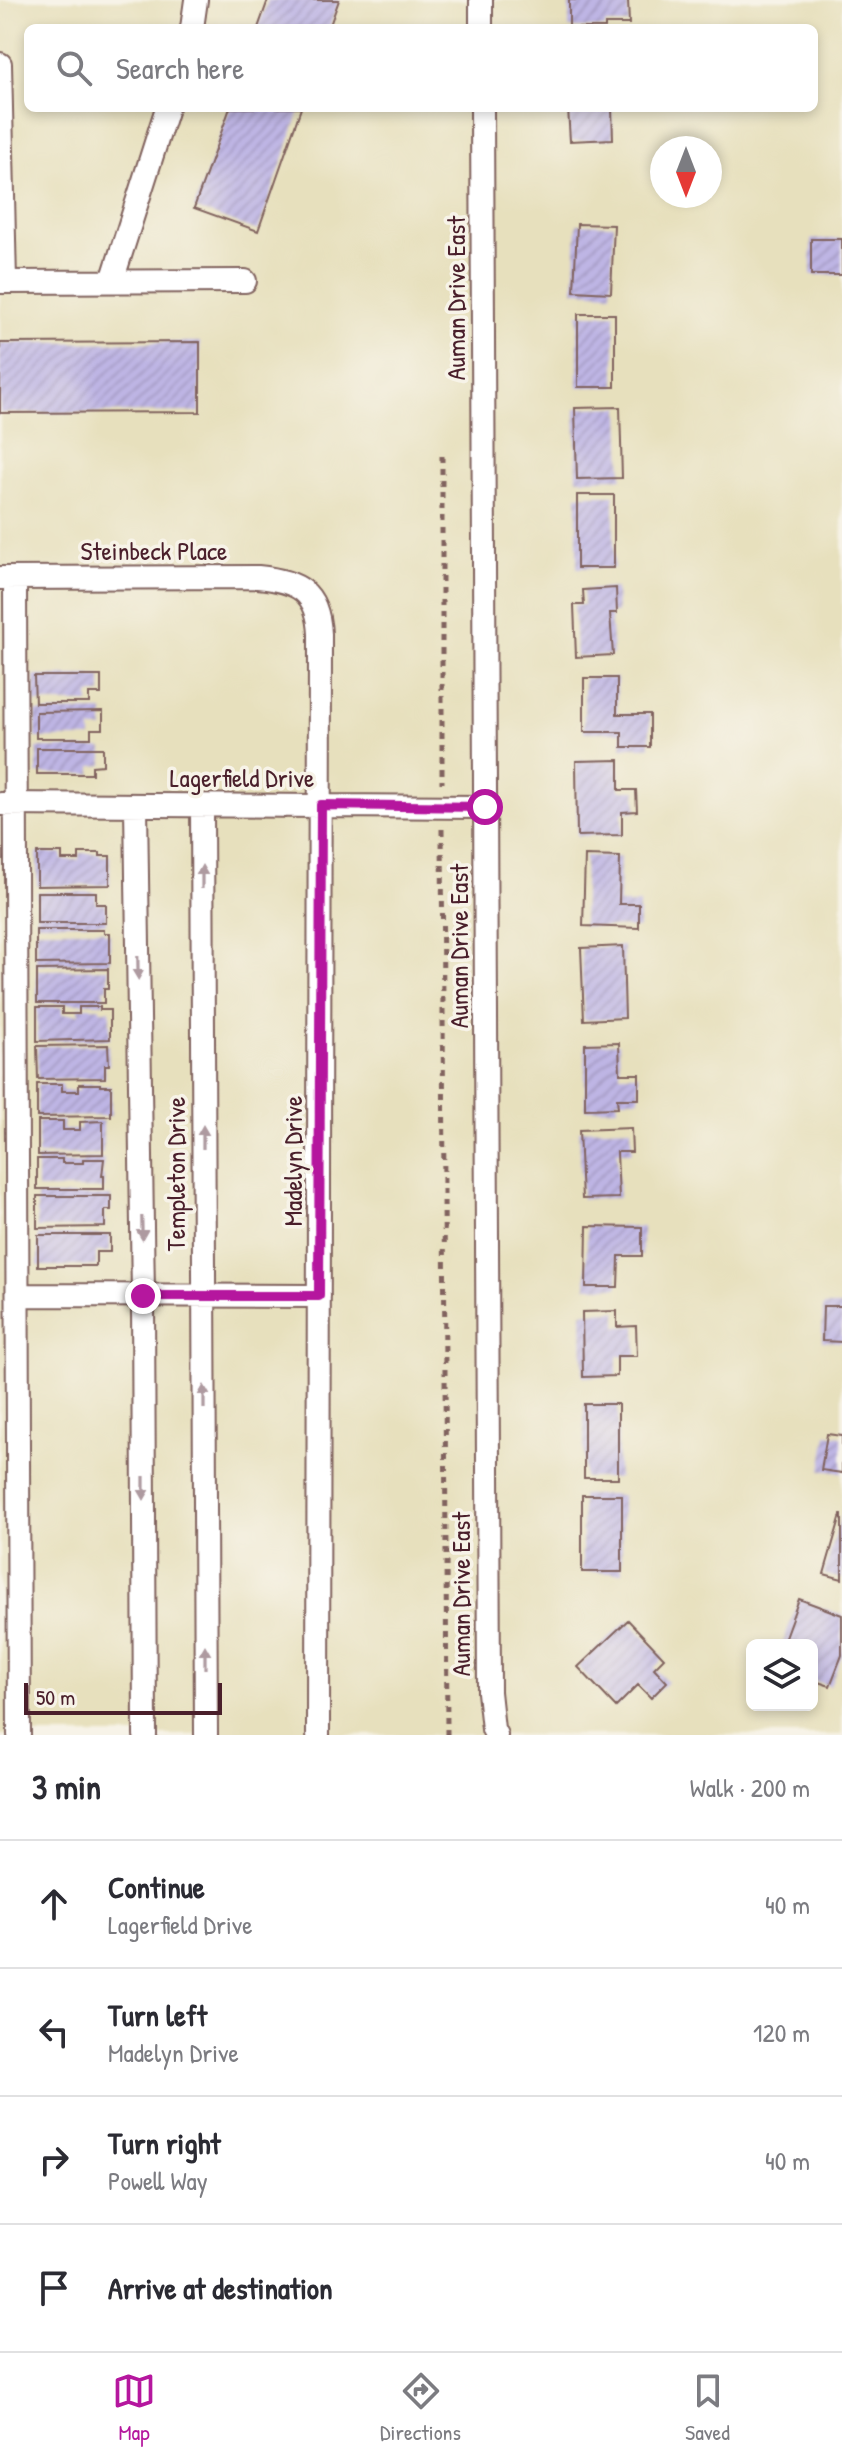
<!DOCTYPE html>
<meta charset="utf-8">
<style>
:root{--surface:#fff;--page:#f7f7f7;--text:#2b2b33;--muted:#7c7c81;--line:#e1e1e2;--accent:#b5179e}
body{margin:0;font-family:"Patrick Hand",sans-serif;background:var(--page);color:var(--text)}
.controls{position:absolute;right:24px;bottom:24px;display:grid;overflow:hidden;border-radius:12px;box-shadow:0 4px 12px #0003}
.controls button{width:72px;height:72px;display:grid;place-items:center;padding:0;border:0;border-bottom:2px solid var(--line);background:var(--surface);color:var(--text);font:40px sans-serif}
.compass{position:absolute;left:650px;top:136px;width:72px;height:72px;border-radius:50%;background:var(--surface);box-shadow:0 4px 12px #0003;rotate:180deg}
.scale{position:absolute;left:24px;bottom:20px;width:198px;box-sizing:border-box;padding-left:8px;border:4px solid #4a1f2b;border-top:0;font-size:22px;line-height:28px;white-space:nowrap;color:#4a1f2b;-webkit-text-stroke:6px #f7f3e8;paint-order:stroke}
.stop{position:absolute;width:24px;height:24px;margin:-18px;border:6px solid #b5179e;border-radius:50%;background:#fff}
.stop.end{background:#b5179e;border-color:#fff;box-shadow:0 2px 8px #0008}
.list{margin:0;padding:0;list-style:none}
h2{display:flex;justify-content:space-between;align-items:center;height:104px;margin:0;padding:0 32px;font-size:34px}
h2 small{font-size:26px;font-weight:400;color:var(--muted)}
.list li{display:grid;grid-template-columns:52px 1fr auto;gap:24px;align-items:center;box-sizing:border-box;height:128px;padding:0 32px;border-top:2px solid var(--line)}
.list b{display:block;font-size:30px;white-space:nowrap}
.list p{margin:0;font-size:26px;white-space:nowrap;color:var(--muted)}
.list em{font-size:26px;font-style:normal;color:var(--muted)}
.icon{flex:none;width:44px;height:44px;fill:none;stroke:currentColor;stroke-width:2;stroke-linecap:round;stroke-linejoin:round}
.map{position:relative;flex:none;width:842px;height:1735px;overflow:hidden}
.search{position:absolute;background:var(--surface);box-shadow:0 4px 12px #0003;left:24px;right:24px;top:24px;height:88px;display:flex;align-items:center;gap:20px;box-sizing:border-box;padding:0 28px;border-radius:12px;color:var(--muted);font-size:30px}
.sheet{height:616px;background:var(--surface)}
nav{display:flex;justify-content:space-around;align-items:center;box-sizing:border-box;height:112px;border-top:2px solid var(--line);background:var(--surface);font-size:22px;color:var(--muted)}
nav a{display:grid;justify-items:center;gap:4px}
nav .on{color:var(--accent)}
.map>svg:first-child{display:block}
.building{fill:url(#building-hatch)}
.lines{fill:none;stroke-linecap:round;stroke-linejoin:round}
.minor-casing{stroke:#81635e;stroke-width:26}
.path{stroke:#81635e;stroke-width:5;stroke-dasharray:6 6;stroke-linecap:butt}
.minor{stroke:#fff;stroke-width:22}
.oneway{fill:#ae9aa0}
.route{stroke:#b5179e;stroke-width:10}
.labels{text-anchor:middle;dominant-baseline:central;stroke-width:7;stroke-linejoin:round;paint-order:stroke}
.street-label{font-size:26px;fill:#4a1f2b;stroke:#f7f3e8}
</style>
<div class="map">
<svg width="842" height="1735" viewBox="0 0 842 1735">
<defs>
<pattern id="building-hatch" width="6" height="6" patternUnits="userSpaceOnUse" patternTransform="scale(2)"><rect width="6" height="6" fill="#beb5e4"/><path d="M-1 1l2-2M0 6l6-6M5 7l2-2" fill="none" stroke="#a59bc4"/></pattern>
</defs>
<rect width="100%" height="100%" fill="#f7f3e8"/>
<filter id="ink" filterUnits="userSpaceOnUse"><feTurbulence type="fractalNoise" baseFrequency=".0125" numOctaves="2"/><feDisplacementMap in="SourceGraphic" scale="16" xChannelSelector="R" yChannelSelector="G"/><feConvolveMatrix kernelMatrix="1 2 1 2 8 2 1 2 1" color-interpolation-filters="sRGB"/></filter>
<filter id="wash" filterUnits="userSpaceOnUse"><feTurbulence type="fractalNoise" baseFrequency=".006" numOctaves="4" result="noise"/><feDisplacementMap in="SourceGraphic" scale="32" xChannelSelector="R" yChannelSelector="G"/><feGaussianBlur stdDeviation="1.8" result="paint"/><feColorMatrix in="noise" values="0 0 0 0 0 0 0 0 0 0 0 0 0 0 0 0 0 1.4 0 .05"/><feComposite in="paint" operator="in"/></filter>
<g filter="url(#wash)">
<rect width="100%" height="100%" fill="#e7e0bd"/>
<g id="blocks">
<path class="building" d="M268 0H339L329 28H258Z
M569 0H628L629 24H605V28H569Z
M230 108H301L258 231 194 208Z
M568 108H612L613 139 570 141Z
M577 224 614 225 611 293 574 291Z
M811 239H842V275H811Z
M578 314H615V387H578Z
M200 342V412L0 413V343Z
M620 407 622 478 577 479 575 408Z
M577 495H614V568H577Z
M616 588 617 613H610L613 655 576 657 574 605H584L583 590Z
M34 676H101V694H89V703H35Z
M584 678H617V714H650V747H622V732H584Z
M103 711V729H91V738H36V712Z
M37 748H103V765L92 766V774H37Z
M619 760V790H636L637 811 622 812V835L577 836 576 761Z
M37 853H62V860H79V853H100V856H110V885L37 886Z
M585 856 620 857 619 904H639V928L583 926Z
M37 892H96V904H106V923H37Z
M36 930H104V933H110V963L36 964Z
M623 946 625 1018 584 1020 581 948Z
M108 969V989H104V1003H37V970Z
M37 1007H62V1014H79V1007H100V1010H110V1039L37 1041Z
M619 1043 620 1074H639V1099H617L618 1108 585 1109V1044Z
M108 1045 109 1065H105V1078L38 1079 37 1046Z
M37 1084H62V1091H79V1084H100V1086H111V1116L37 1117Z
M38 1121H63V1130H80V1122L103 1121V1154L38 1155Z
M631 1128 632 1152H617L619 1198 582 1199 579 1130Z
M37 1159H62V1163H83V1159H104L102 1176H104V1189H37Z
M37 1196H111V1210H105V1227L37 1228Z
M587 1226 642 1227V1256H619L618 1287H586Z
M38 1235H110V1252H96V1266H38Z
M823 1306H842V1342L822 1341Z
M617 1311V1327L636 1326 637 1356H617V1376L583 1377 582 1312Z
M584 1404H618V1478H584Z
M827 1434 842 1436V1473L821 1470Z
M582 1495H622V1572H582Z
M841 1515H842V1579L824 1574Z
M799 1599 842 1615V1655L830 1686 812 1680V1645H782Z
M628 1620 664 1658 654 1668 667 1682 651 1698 638 1685 616 1707 578 1667Z"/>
</g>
</g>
<g filter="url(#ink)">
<use href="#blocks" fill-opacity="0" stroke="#81635e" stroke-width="2"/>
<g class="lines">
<defs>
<path id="minor" d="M481 0V28
M192 28 196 0
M0 64 5 282
M482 108 489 1692 493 1729 496 1735
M112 281 167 108
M0 282 245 281
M0 578 258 577C298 581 318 591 320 634L318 1735
M15 578 19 1735
M1 804 485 807
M136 806 143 1296 145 1735
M202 806 206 1735
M18 1295 319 1296"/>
</defs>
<use href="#minor" class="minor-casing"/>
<path class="path" d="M442 456V783
M442 829 447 1735"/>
<use href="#minor" class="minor"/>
</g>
<defs><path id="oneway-solid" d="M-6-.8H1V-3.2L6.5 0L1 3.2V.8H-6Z" transform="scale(2)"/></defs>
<g class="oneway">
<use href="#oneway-solid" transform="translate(202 877) rotate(-90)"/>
<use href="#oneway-solid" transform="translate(138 968) rotate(89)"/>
<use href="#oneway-solid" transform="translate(203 1137) rotate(-90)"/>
<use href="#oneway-solid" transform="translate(142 1228) rotate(89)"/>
<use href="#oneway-solid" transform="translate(204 1397) rotate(-90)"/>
<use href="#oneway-solid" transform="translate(144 1488) rotate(90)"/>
<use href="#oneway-solid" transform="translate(205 1657) rotate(-90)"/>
</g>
</g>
<g class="lines" filter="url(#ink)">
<path class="route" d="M143 1296H319L321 805 485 807"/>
</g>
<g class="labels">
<g class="street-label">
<text transform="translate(455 298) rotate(-90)">Auman Drive East</text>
<text x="154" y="550">Steinbeck Place</text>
<text x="242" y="777">Lagerfield Drive</text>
<text transform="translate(458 946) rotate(-90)">Auman Drive East</text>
<text transform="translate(292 1161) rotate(-90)">Madelyn Drive</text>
<text transform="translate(175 1174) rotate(-90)">Templeton Drive</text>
<text transform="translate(460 1594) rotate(-90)">Auman Drive East</text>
</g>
</g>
</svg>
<div class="controls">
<button><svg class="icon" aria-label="layers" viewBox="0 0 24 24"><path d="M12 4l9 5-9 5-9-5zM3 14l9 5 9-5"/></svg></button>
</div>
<svg class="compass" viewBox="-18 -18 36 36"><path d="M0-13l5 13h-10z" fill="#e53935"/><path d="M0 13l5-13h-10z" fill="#7c7c81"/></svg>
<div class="scale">50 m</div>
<div class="stop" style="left:485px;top:807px"></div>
<div class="stop end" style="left:143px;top:1296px"></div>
<div class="search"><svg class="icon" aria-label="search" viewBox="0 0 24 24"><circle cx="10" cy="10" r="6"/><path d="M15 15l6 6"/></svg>Search here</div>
</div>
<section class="sheet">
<h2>3 min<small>Walk · 200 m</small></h2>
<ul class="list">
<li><svg class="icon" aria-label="ahead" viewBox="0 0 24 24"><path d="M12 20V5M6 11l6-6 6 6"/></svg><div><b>Continue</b><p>Lagerfield Drive</p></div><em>40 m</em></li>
<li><svg class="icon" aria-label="left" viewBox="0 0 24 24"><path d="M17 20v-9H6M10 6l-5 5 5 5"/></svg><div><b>Turn left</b><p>Madelyn Drive</p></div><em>120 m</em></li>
<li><svg class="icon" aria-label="right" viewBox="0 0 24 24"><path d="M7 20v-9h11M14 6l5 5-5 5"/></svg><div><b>Turn right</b><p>Powell Way</p></div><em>40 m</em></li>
<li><svg class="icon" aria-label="arrive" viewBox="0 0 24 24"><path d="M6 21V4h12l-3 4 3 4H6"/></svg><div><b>Arrive at destination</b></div></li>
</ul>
</section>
<nav>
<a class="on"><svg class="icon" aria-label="map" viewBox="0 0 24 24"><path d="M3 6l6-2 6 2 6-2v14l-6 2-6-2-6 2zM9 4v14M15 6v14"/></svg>Map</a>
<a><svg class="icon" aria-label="directions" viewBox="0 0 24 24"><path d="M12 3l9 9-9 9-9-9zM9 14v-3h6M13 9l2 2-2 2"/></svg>Directions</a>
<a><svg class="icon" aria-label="saved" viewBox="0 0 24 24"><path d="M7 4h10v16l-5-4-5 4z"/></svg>Saved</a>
</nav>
